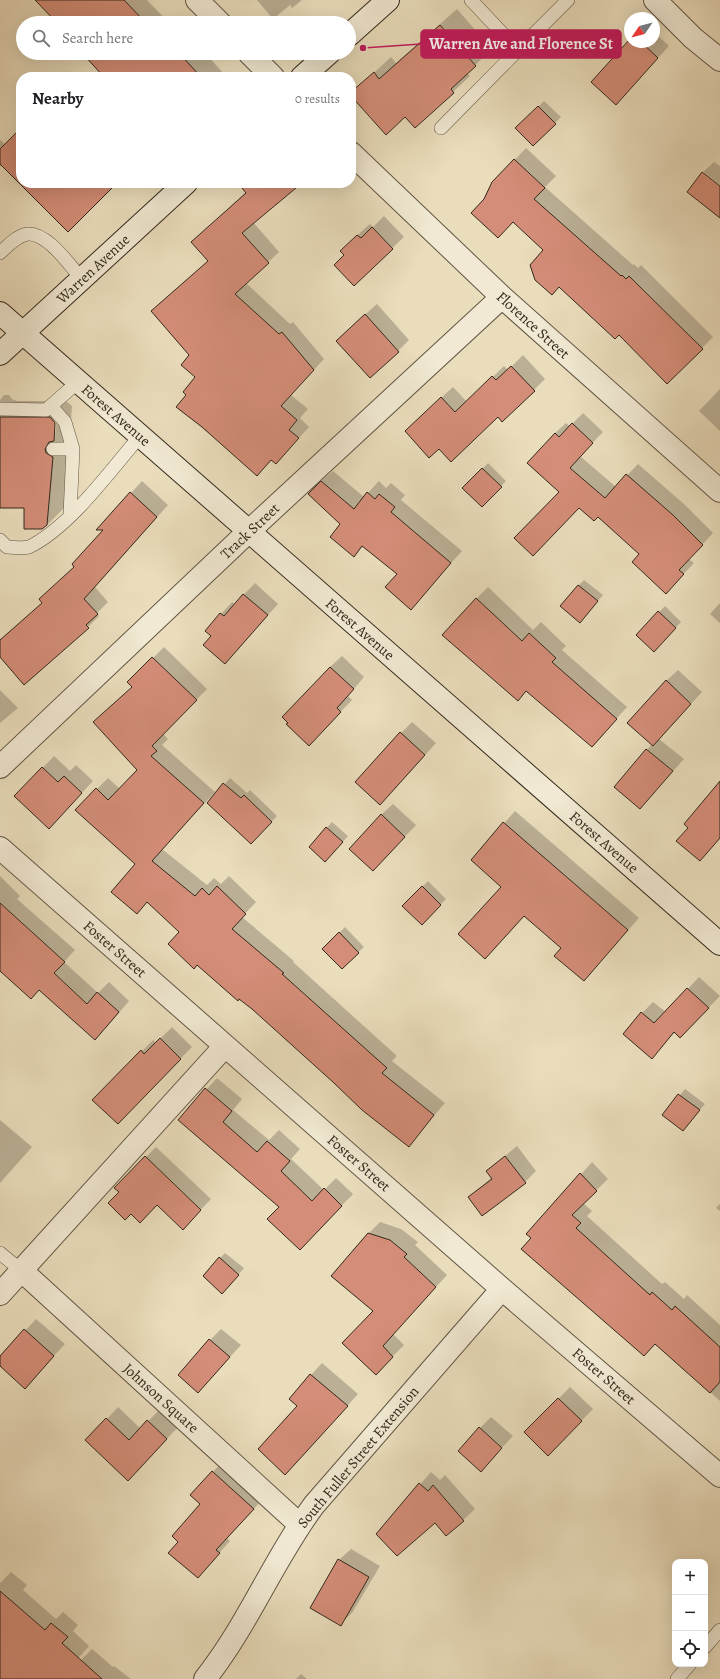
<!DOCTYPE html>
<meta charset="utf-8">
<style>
:root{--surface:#fff;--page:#f6f6f6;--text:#202124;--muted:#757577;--line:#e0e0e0}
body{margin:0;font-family:Alegreya,serif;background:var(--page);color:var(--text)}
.controls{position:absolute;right:12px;bottom:12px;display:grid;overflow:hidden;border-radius:8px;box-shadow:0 4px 16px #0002}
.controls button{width:36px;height:36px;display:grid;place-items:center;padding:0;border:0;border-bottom:1px solid var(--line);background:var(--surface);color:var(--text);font:20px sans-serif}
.compass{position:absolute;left:624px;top:12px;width:36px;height:36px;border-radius:50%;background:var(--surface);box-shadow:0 4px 16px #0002;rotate:235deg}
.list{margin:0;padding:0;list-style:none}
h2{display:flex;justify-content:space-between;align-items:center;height:52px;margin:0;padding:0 16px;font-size:17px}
h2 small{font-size:13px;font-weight:400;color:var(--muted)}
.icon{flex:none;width:22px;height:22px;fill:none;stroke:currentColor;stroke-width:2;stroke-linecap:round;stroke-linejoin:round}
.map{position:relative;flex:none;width:720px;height:1679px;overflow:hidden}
.search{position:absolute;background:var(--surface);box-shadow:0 4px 16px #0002;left:16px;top:16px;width:340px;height:44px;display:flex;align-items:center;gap:10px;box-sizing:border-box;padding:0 14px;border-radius:22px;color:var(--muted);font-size:15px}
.panel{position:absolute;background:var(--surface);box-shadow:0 4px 16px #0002;left:16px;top:72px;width:340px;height:116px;border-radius:16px}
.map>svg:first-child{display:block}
.shadow{fill:#0003;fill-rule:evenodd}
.building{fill:#d48d78;stroke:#33291c}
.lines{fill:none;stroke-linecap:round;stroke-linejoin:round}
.lane-casing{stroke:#615644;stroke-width:14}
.street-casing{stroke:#615644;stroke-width:24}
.secondary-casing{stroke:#33291c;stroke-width:24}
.lane{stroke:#f1e9d3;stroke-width:13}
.street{stroke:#f1e9d3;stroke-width:22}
.secondary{stroke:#f1e9d3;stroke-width:22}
.labels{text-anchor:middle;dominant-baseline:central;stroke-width:4;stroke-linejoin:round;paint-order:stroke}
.street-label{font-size:15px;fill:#33291c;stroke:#f1e9d3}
.leader{fill:none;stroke:#c2185b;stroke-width:1.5}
.callout-dot{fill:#c2185b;stroke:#f1e9d3;stroke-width:1.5}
.callout{fill:#c2185b;stroke:#c2185b;stroke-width:1.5}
.callout-label{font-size:16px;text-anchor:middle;font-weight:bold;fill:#fff}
</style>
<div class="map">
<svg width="720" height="1679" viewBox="0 0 720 1679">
<rect width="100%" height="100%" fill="#eaddbc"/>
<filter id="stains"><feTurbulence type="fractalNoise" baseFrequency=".005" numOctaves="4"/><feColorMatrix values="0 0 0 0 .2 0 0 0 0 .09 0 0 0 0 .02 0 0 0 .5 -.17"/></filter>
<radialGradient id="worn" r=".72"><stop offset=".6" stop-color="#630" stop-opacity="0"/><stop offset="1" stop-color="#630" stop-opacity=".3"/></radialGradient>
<path class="shadow" d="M37 0H147L169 23H59Z
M257 0H302L292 8 290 5 273 19Z
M457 9 492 49 467 73 470 76 453 92 405 116 351 94 391 57 396 63Z
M654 32 669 46 627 92 630 41 654 42Z
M83 53H205L227 77H144Z
M544 101 561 117 533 145 517 128Z
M21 129V183H116L68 231 2 165 0 167V140L5 144Z
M526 148 556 176 545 187 633 265 634 264 638 268 641 265 713 337 667 383 544 250 514 221 485 200 493 183Z
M714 162 720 166V185L703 172Z
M240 183H301L253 222 279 252 246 283 290 324 293 322 324 359 291 395 308 409 300 418 309 427 276 463 272 460 257 475 178 407 188 395 197 377 191 355 153 311 209 261 192 242 246 192Z
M384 216 404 237 354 284 346 255 353 239 370 224 373 227Z
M377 304 409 340 398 351 349 329Z
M523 355 545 379 534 390 498 416 417 420 453 387 467 402 504 366 508 370Z
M720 389V431L699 411Z
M4 395H9L12 399 17 401H66L72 406 64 508 47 525 25 507H0V400ZM55 418H57L55 437 53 439Z
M583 413 603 432 580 456 616 487 638 464 684 504 713 533 689 559 694 563 677 581 641 554 598 516 560 492 555 433 566 423 570 426Z
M488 463 506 481 482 506 464 488Z
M333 471 364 497 379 481 386 488 391 483 405 495 401 500 462 551 411 608 398 574 363 546 354 556 342 524 320 482Z
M142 481 168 505 95 587 108 602 97 613 99 616 88 627 0 655V641L43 602 75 566 105 529 131 493Z
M584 580 603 595 585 616 578 586Z
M255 583 278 604 236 651 212 636 221 614 232 602 235 604Z
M488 587 533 630 541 622 566 646 562 650 627 707 592 746 476 599Z
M720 603V623L710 614Z
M665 606 681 622 654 651 637 635Z
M164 647 207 689 163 734 168 739 162 745 215 792 162 849 207 885 214 878 221 884 229 876 256 902 242 917 294 961 293 962 397 1056 392 1061 445 1103 408 1146 253 1008 197 964 181 932 148 901 137 912 136 864 97 789 108 778 120 789 138 770 133 686 129 682Z
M342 656 364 677 348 696 352 700 320 733 330 667Z
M678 670 702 692 659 739 684 759 640 808 615 787 652 744 666 681Z
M0 690 18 708 0 723Z
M412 722 436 743 392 792 401 733Z
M54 756 70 771 76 765 93 781 60 816 16 796Z
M230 778 247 793 250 790 277 816 251 843 209 803Z
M393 804 416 825 373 870 381 815Z
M515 811 639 918 584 980 562 948 503 886 472 860Z
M332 822 348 836 331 855 310 847Z
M0 876 20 896 17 899 75 950 64 962 98 993 109 982 129 1001 106 1028 40 989 1 971 0 973Z
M428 881 446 899 422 924 403 906Z
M345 927 364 947 342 968 323 949Z
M699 977 720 996 692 1025 675 1032 652 1057 642 1013 653 1002 666 1012Z
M172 1027 192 1047 118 1122 94 1100 153 1040 156 1043Z
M217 1078 242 1099 233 1110 269 1140 279 1130 300 1149 291 1159 324 1190 336 1178 353 1194 300 1249 280 1207 179 1120Z
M685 1089 705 1104 683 1130 663 1115Z
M0 1120 32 1147 0 1183Z
M517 1146 536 1171 525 1182 469 1197 492 1177 487 1171Z
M156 1147 211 1199 193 1218 120 1192 115 1188Z
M592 1162 608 1179 583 1203 592 1211 587 1216 662 1284 665 1282 684 1299 687 1295 720 1325V1401L656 1343 528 1234Z
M720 1204V1211L716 1208Z
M380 1222 401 1229 418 1242 415 1245 447 1275 393 1334 404 1345 387 1362 374 1311 368 1234Z
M225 1253 244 1268 228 1287 220 1258Z
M36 1319 65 1344 25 1387 0 1365V1358Z
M221 1329 241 1345 198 1392 210 1340Z
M322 1363 358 1394 297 1462 311 1375Z
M570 1387 593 1409 548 1455 526 1432Z
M118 1407 141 1429 159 1410 178 1427 140 1468 107 1419Z
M491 1417 513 1436 481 1470 480 1428Z
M224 1460 265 1497 227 1538 230 1541 198 1577 180 1542 202 1504 191 1495Z
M431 1472 440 1480 445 1475 475 1509 447 1535 435 1522 377 1534Z
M351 1549 380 1566 352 1613 340 1624 339 1560Z
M11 1572 27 1585 23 1590 56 1619 63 1612 78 1625 73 1631 89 1646 60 1679H11L0 1648V1583Z
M92 1649 113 1667 114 1666 131 1679H78L81 1660Z
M301 1674 307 1679H296Z"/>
<path class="building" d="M35 0H124L146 23H57Z
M440 25 476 66 451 89 454 93 415 128 405 117 386 135 351 96V92L374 72 379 79Z
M630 39V42H641L658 58 616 105 591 82Z
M82 53H179L201 77H104Z
M538 106 556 124 533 146 515 128Z
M21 128V183H117L68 232 0 164V149Z
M514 159 545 188 534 199 621 276 622 275 626 279 629 276 703 349 667 384 619 335 615 339 559 287 552 295 535 280 530 265 543 250 513 222 498 238 471 213 484 199 492 182Z
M702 172 720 186V218L687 192Z
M238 183H302L242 233 269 263 235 294 279 334 282 332 314 370 281 406 297 420 289 430 299 438 276 464 271 460 257 476 202 427 176 407 186 395 183 392 195 377 181 365 189 355 151 311 208 261 191 242 246 193Z
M372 227 393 249 354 286 334 265 344 255 340 251 357 235 361 238Z
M365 314 399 352 370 378 336 341Z
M511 366 535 391 502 422 498 417 451 462 439 449 429 458 405 431 441 397 455 412 492 376 496 380Z
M0 417H50L55 423 54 441 49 442 45 449 46 453 53 457 47 525 42 529H24V508H0Z
M572 423 593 443 570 468 605 498 626 474 673 515 703 545 679 570 684 574 666 594 632 562 639 554 598 517 594 521 579 508 533 556 514 538 559 492 527 463 555 433 559 437Z
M482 468 502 487 482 507 462 488Z
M321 481 354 509 367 492 375 499 379 494 395 507 391 512 451 563 411 610 385 587 397 574 362 546 354 557 330 537 340 524 308 494Z
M130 492 157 517 84 599 98 614 86 625 89 628 24 685 0 657V640L42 603 39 599 74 567 72 564 103 530H96Z
M578 585 598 601 580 623 560 606Z
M243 594 268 615 225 664 203 645 211 636 205 631 220 613 224 616Z
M476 598 522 641 529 633 556 658 552 662 617 719 592 747 526 691 518 701 442 635Z
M658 611 676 628 654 652 636 635Z
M152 657 197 700 152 746 157 751 151 756 204 803 152 861 195 896 202 888 209 895 217 886 246 914 232 929 284 973 282 974 387 1068 382 1073 434 1115 409 1147 362 1110 334 1083 252 1009 239 999 238 1001 197 965 194 969 168 944 179 932 147 902 137 914 111 892 135 864 75 810 96 788 108 800 137 770 93 722 132 687 127 682Z
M330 667 354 689 337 708 341 712 309 746 286 724 288 723 282 717Z
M666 680 691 704 653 746 627 723Z
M400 732 425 755 380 805 355 782Z
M646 749 673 771 640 809 614 787Z
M42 767 58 782 64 776 82 793 49 829 14 796Z
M720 781V838L700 861 676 841 688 828 684 824Z
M223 783 241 798 244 795 272 822 251 844 207 803Z
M381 814 405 837 373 871 349 849Z
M503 822 628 930 584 981 554 956 561 948 524 916 485 959 458 934 501 887 471 860Z
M326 827 343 842 325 862 309 847Z
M422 886 441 905 422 925 402 906Z
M0 903 65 962 54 973 87 1004 97 992 119 1012 95 1040 39 990 31 999 0 971Z
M339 932 359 953 342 969 322 949Z
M687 988 709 1008 680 1038 674 1032 652 1059 623 1034 641 1012 654 1023Z
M160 1038 181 1059 118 1124 92 1100 141 1050 144 1054Z
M205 1088 232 1111 223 1122 257 1152 267 1141 290 1161 281 1171 312 1201 324 1188 342 1206 300 1250 267 1219 279 1207 178 1120Z
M678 1094 700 1110 683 1131 662 1115Z
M145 1156 201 1210 183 1230 157 1205 140 1223 131 1214 125 1220 108 1203 119 1192 114 1188Z
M505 1156 526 1183 482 1216 468 1197 492 1179 486 1171Z
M580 1173 597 1191 572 1215 581 1223 576 1228 650 1295 652 1292 672 1310 675 1306 720 1347V1382L710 1393 655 1344 644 1356 521 1249 531 1238 526 1234Z
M368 1233 390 1240 407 1254 404 1257 436 1287 383 1346 393 1357 376 1375 342 1343 373 1311 331 1276Z
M219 1257 239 1275 222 1294 203 1276Z
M24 1329 54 1356 25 1389 0 1366V1356Z
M209 1339 230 1357 198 1393 178 1375Z
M310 1374 348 1406 285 1475 258 1449 297 1406 289 1399Z
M558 1398 582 1421 548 1456 524 1432Z
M106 1418 129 1440 147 1420 167 1439 128 1481 85 1440Z
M479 1427 502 1448 481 1472 458 1451Z
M212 1471 254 1509 216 1550 220 1553 198 1578 168 1553 178 1542 172 1536 200 1504 190 1495Z
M419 1483 428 1491 433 1485 464 1521 446 1536 435 1523 397 1556 376 1534Z
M338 1559 369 1577 341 1626 310 1608Z
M0 1591 45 1630 51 1623 68 1637 62 1643 102 1679H0Z"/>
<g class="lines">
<defs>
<path id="lane" d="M518 50 568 0
M441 128 518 50 471 0
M0 253C7 246 18 235 28 234 48 233 70 266 82 279
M51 406 65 422 73 449 70 515
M0 409 46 410 78 382
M53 449H73
M0 540 7 547C14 547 23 549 29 547 70 527 110 471 140 436
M0 1253 22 1271
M705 1647 720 1630
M677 1679 690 1664"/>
<path id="street" d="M197 0 220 23
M655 0 693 38 720 60
M249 53 273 77
M351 153 502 297 720 491
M0 767 248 532 502 297
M0 848 502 1289 720 1476
M22 1271 299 1524
M0 1294 225 1046
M205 1679C248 1625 273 1560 314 1505L502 1289"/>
<path id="secondary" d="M349 35 388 0
M302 77 329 53
M0 313 720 944
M0 354 186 183"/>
</defs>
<use href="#lane" class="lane-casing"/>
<use href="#street" class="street-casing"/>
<use href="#secondary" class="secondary-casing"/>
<use href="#lane" class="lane"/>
<use href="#street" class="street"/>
<use href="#secondary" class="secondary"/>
</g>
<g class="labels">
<g class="street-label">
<text transform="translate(93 269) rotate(-43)">Warren Avenue</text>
<text transform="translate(533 325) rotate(42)">Florence Street</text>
<text transform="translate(116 415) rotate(41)">Forest Avenue</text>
<text transform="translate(250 531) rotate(-43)">Track Street</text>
<text transform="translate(360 629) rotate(41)">Forest Avenue</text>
<text transform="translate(604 842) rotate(41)">Forest Avenue</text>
<text transform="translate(115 949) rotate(41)">Foster Street</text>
<text transform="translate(359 1163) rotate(41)">Foster Street</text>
<text transform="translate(604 1376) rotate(41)">Foster Street</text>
<text transform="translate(161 1398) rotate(42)">Johnson Square</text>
<text transform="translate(358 1457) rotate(-50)">South Fuller Street Extension</text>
</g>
</g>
<path class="leader" d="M363 48L421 44"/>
<circle class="callout-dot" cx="363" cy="48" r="4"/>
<rect class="callout" x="421" y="30" width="200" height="28" rx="4"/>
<g class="callout-label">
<text x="521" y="49">Warren Ave and Florence St</text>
</g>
<rect width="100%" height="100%" filter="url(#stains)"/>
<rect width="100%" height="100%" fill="url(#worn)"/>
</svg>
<div class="controls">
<button>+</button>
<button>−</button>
<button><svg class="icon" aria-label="locate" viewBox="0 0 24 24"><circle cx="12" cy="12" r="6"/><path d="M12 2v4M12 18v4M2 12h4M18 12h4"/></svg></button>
</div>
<svg class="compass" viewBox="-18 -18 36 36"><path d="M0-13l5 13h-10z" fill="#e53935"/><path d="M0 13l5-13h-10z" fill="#757577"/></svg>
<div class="search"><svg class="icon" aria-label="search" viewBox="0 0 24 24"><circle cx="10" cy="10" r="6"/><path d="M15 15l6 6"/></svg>Search here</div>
<section class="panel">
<h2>Nearby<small>0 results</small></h2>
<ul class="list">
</ul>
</section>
</div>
